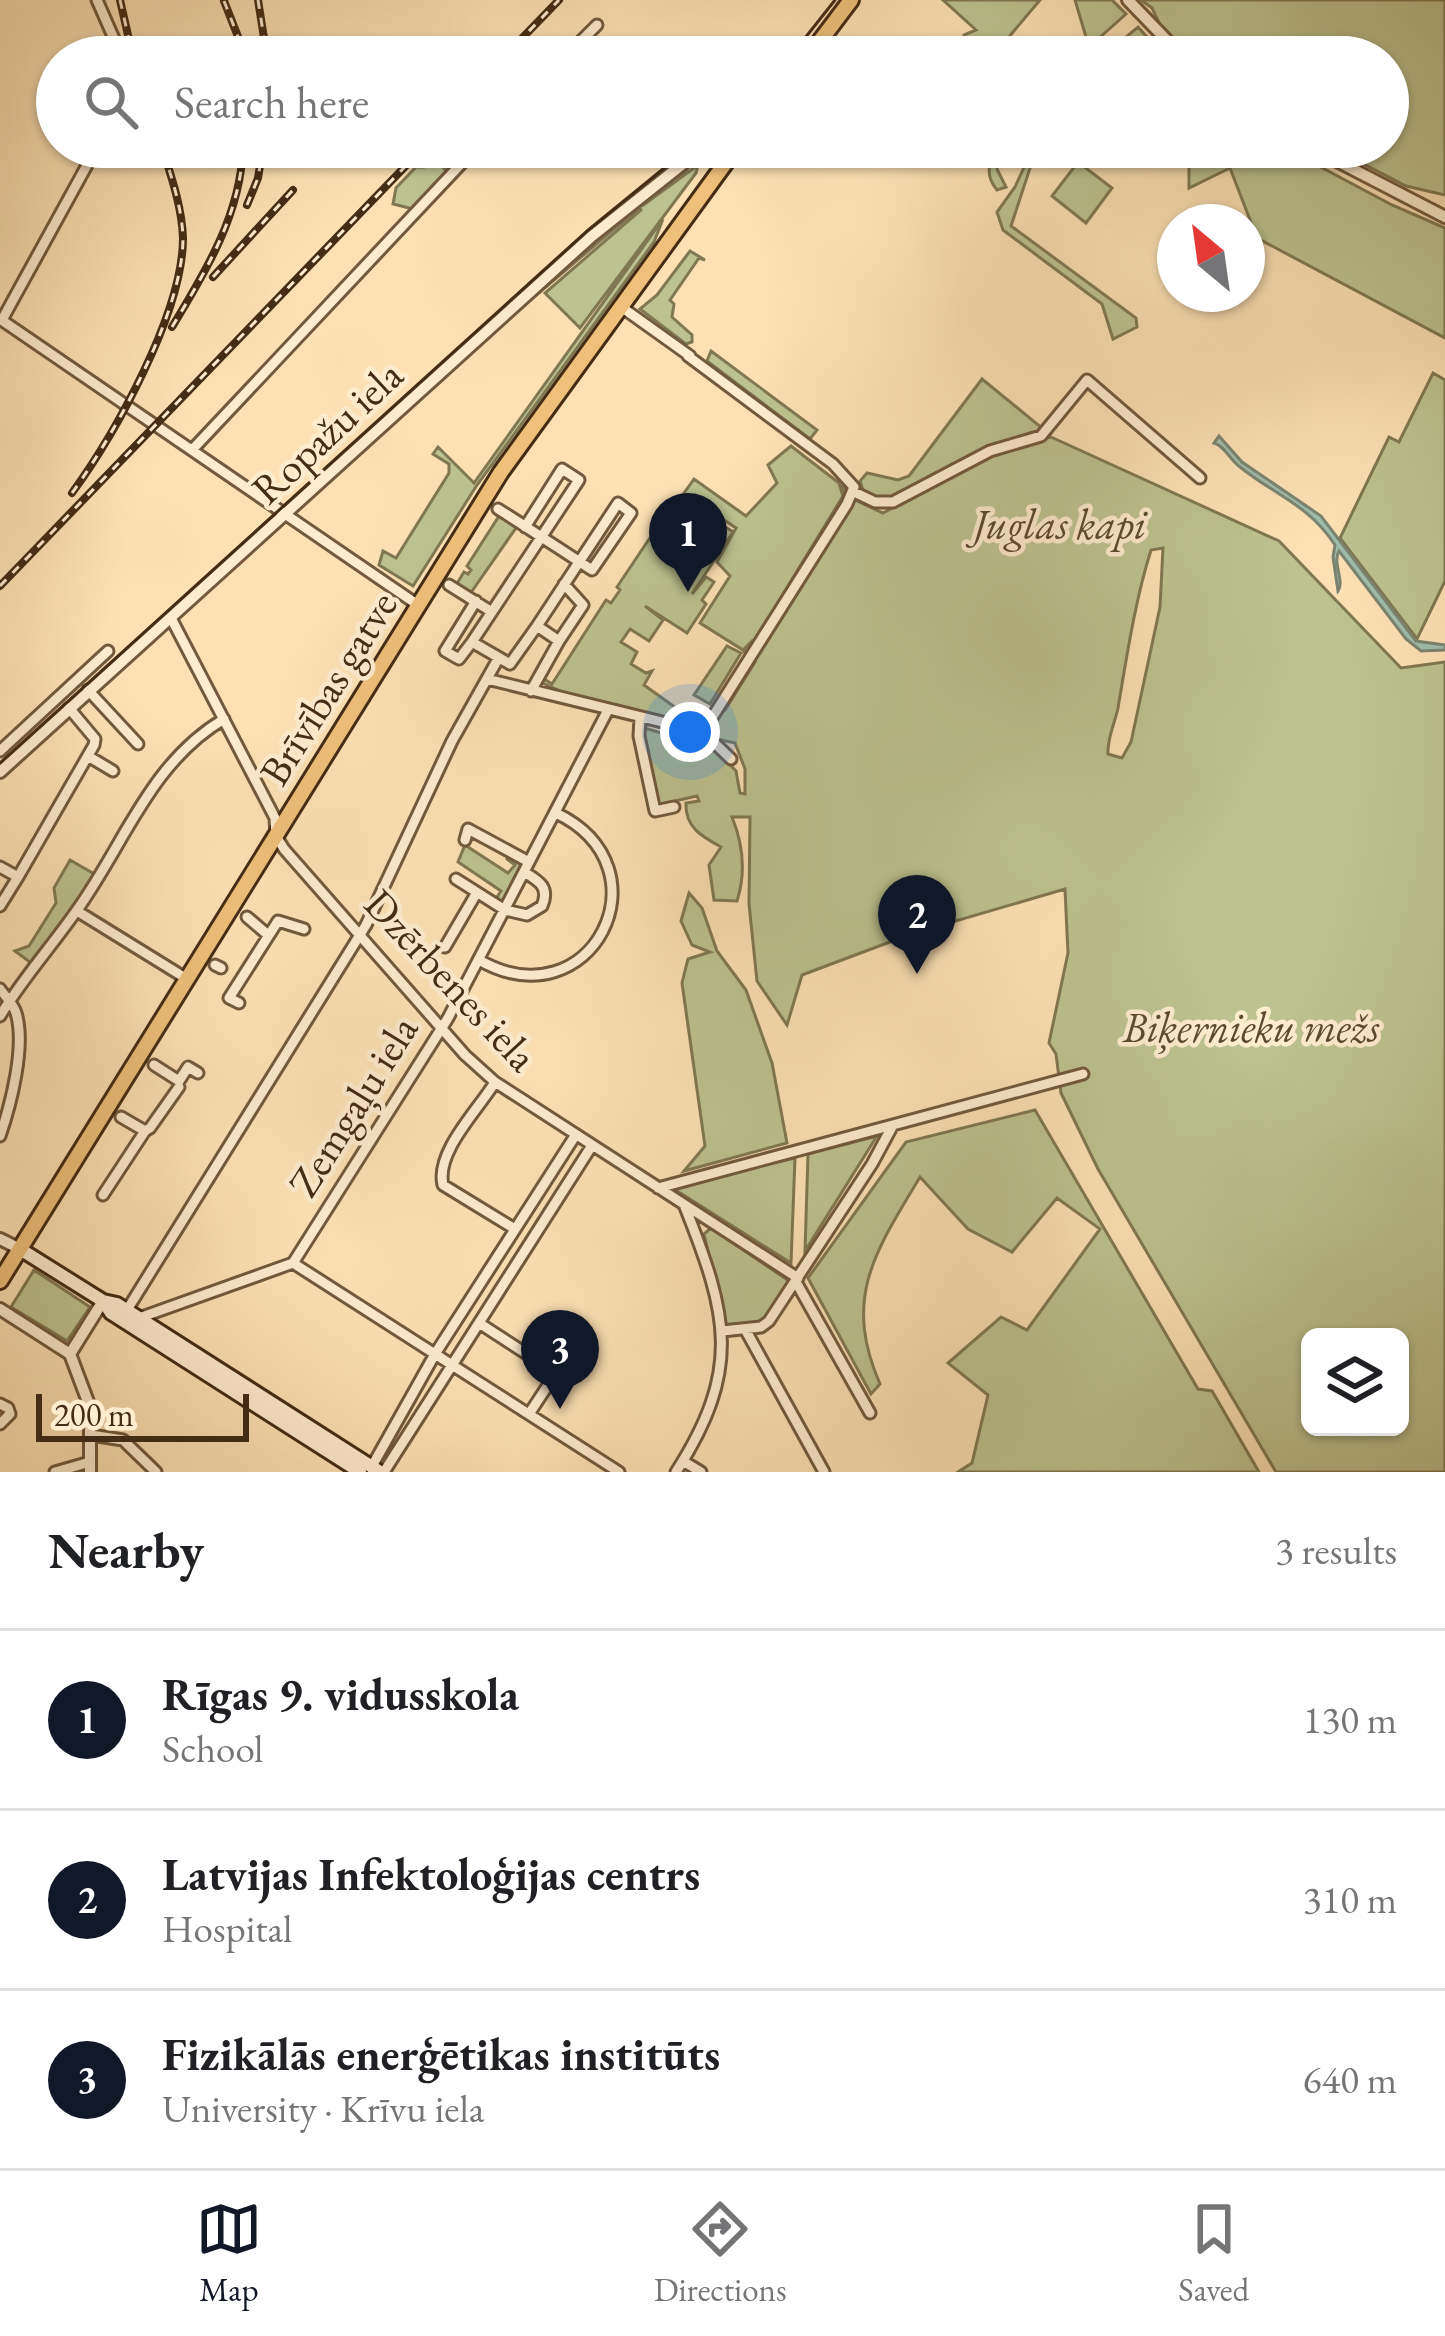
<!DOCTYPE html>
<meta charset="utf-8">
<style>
:root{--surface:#fff;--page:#f2f2f2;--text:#202124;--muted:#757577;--line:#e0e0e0;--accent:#111827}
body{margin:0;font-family:"EB Garamond",serif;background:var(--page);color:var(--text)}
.controls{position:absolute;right:36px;bottom:36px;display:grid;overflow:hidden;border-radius:18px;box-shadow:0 3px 9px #0004}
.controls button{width:108px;height:108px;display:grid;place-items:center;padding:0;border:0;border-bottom:3px solid var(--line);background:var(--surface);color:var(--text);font:60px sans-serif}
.compass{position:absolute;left:1157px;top:204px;width:108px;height:108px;border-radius:50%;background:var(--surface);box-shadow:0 3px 9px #0004;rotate:331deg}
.scale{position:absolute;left:36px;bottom:30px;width:213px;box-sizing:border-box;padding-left:12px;border:6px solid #452c15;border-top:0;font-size:33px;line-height:42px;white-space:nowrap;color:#452c15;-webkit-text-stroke:9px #feeccf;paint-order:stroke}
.you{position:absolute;left:690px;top:732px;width:42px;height:42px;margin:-30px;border:9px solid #fff;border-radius:50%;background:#1a73e8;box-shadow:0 0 0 18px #1a73e833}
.badge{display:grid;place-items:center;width:78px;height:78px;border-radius:50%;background:var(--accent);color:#fff;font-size:39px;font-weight:700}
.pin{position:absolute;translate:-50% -99px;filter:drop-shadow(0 3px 6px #0008)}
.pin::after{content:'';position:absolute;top:63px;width:42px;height:36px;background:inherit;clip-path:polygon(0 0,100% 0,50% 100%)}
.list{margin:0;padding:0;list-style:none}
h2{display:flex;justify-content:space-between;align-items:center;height:156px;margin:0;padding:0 48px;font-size:51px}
h2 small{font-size:39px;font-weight:400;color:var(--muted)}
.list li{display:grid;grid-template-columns:78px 1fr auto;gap:36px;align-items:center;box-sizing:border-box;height:180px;padding:0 48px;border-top:3px solid var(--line)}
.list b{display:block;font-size:45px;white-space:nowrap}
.list p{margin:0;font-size:39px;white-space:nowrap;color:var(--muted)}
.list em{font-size:39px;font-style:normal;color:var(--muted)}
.icon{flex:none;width:66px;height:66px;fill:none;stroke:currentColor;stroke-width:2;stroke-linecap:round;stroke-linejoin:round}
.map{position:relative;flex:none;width:1445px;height:1472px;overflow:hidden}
.search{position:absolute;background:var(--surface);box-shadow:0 3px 9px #0004;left:36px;right:36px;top:36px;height:132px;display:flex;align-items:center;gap:30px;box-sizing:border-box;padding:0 42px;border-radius:66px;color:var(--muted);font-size:45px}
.sheet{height:696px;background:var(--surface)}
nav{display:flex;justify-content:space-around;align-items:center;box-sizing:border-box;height:168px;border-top:3px solid var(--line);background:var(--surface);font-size:33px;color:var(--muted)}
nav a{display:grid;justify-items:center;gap:6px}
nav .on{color:var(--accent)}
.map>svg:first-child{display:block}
.green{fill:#bcc390;stroke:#807852;stroke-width:3;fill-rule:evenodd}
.water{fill:#9fbead;stroke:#7b8470;stroke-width:3}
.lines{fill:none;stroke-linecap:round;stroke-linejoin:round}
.minor-casing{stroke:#73593d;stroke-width:15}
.tertiary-casing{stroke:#73593d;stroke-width:16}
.secondary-casing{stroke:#452c15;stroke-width:18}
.trunk-casing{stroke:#452c15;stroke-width:20}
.minor{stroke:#feeccf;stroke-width:9}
.tertiary{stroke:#feeccf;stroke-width:10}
.secondary{stroke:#feeccf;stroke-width:12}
.trunk{stroke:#eec07a;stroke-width:14}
.tram{stroke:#452c15;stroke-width:3}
.rail-casing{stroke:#452c15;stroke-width:8}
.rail{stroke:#feeccf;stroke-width:3;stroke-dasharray:9;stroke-linecap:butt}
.labels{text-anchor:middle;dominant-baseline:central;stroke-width:9;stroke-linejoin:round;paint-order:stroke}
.street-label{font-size:42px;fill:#452c15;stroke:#feeccf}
.park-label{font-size:42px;font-style:italic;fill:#5d4a2e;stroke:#feeccf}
</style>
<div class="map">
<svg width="1445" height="1472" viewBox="0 0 1445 1472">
<rect width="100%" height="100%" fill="#fde1b5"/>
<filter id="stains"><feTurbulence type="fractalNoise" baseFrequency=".00167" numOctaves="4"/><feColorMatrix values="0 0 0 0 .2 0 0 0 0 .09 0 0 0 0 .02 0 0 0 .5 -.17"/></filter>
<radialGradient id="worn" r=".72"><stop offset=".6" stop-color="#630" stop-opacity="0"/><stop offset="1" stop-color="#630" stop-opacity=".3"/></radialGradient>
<path class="green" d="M943 0H1040L1003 44 1002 57H969L963 44 964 35 976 30Z
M1075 0H1112L1126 14 1089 47Z
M1141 0H1445V195L1406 186 1331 147H1388V57H1192L1162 29 1152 8Z
M1138 27 1165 57H1102Z
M1003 147H1037L1011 226 1136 318 1137 327 1113 339 1102 304 1003 230 997 212 1015 187 1025 165 1013 154 1000 159 997 169 1006 187 997 190C984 174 988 161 1003 147Z
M1168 147H1283L1392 205 1445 228V338L1257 238 1230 168 1189 188V165Z
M433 158 448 172 413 209 393 204 396 188 416 167H424Z
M1078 162 1112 188 1086 223 1052 196Z
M698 165 696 173 580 328 545 293 641 210 640 207 521 308 612 224 683 167 686 170 642 206Z
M663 219 654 242 477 485 413 586 379 565 383 551 396 558 449 473V464L433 454 438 447 474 483Z
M690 251 705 260 699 258 670 300 674 304 672 317 692 335V342L686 344 640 309 657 295Z
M711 351 817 430 810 439 707 361Z
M1433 373 1445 380V581L1417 639 1340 538 1389 437 1399 442Z
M982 379 1042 428 1035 435 981 450 900 495 880 499 864 494 860 481 867 473 898 480 909 476Z
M1051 437 1279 541 1401 668 1445 662V1472H1276L1098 1169 1061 1093 1056 1054 1049 1043 1068 953 1065 889 911 934 802 975 787 1025 757 981 749 904 750 817H732C743 844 746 873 737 901L714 900 709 865 721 847C701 836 685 827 686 803L699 801 697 796 657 805 641 727 692 742 707 741 736 771 740 793 745 794V769L735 743 716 739 710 727 720 709 725 710 755 662 752 659 855 500 883 513 992 454ZM1163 548 1160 607 1131 742 1122 758 1108 754C1107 738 1115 723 1118 708 1127 655 1135 601 1151 550ZM1310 1337H1400V1427H1310Z
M791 446 839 483 843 496 788 586 845 497 842 485 849 494 751 649 745 651 753 640 743 650 700 623 730 576 717 562 736 528 684 493 694 479 746 516 777 483 768 465Z
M678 496 733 532 692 594 706 577 714 582 702 600 706 604 687 633 645 606 663 620 649 641 630 629 621 642 637 652 631 664 646 673 652 671 644 685 683 713 679 720 567 694 538 681 541 677 552 684 606 600 611 603 620 590 617 587Z
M501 513 518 525 470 594 456 585 464 572 468 574 471 570 467 566Z
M727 646 741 653 710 704 694 695Z
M465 845 508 873 515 865 507 859 510 855 522 862 503 903 495 900 501 891 458 862Z
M70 860 96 875 31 963 15 951 29 946 56 903 54 888Z
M689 893 702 908 717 951 746 990 772 1063 787 1143 684 1171 705 1146 682 983 688 959 710 952 692 945 681 921Z
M1035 1110 1198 1389 1212 1391 1259 1472H958L972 1463 988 1395 948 1363 1001 1317 1027 1330 1100 1229 1057 1198 1012 1252 968 1229 920 1177C876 1251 842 1297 880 1384L871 1394 808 1278 906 1142Z
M877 1136 805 1251 808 1154Z
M795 1158 791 1263 674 1189 676 1186Z
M711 1228 792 1283 762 1322 725 1326 704 1234Z
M34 1270 90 1307 67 1341 11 1307Z"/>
<path class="water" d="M1219 436 1242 462 1321 516 1416 641 1445 645V650L1421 651 1406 639 1339 551C1332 562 1345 582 1338 591L1333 557 1335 545C1308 504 1276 496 1240 467 1229 459 1225 446 1214 443Z"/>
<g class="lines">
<defs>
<path id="minor" d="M97 0 122 57
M565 57 597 25
M620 306 690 356
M0 319 418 605
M2 320 97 147
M688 356 833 464 854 487 847 504 703 732
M192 450 477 147
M854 492 875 502H893L990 451 1041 436 1087 380 1200 478
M498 509C530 529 561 550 592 570L631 513 618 503 537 626
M525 527 562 469 579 480 472 642 510 664 537 626 559 641 531 691
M449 585 492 612
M171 618 275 818 276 836 284 849 465 1055 495 1082 798 1278
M559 641 583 605 564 584
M472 642 459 659 445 651 476 601
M487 679 703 732
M88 690 138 744
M640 718 639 736 655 811 674 807
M703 732 731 759
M0 751 108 651
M88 756 113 771
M465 840 468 829 529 862
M0 867 18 877 94 745 95 739 69 708
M456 879 505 910 527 915 542 906C550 887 539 881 524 872
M0 906 18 877
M77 911 187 979
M247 917 268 935
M445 947 476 894
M479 960C591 1024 671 868 556 813
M215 965 221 968
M0 989C5 996 14 1005 16 1013 26 1046 11 1104 0 1136
M239 1003 229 998 278 921 304 929
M0 1016C23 978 52 946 77 910 125 843 150 763 224 719
M154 1065 179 1081 188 1067 198 1073
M495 1082C479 1109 435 1152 443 1185L515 1229
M121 1117 145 1131 150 1128 179 1087
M658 1188 1083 1074
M103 1195 145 1131
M293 1263 619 1472
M796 1282 870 1413
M127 1310 366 925 452 741 498 659
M139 1318 293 1263 448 1018 608 710
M479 1323 556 1373 529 1414
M745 1329 824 1472
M722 1331 761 1327 769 1321 872 1164 893 1125
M0 1404 8 1408 10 1414 0 1424
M91 1435 123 1440 156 1472
M683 1461 701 1472
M371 1468 435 1354 575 1136
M55 1472 90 1462
M384 1472 591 1147
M676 1472C742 1369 728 1315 685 1207"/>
<path id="tertiary" d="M1128 0 1183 57
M1310 147 1445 217
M0 772 592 236 704 147
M0 1239 20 1249
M0 1309 70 1354
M70 1354 90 1407V1472
M70 1354 103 1301"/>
<path id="secondary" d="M20 1249 103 1301 117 1304 380 1472
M103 1301 111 1313 360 1472"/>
<path id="trunk" d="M808 57 851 0
M700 150 717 155 724 163
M0 1281 501 472 737 147"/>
</defs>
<use href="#minor" class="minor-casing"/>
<use href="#tertiary" class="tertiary-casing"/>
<use href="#secondary" class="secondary-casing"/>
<use href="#trunk" class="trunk-casing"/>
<use href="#minor" class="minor"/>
<use href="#tertiary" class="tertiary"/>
<use href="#secondary" class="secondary"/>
<use href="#trunk" class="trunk"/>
<path class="tram" d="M790 57 835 0
M0 763 587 231 690 147"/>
<defs>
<path id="rail" d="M120 0 133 57
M258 0 267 57
M224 1 246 57
M504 57 559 0
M247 205 258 178 263 147
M213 277 293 190
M172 327C206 271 241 214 243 147
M72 493C115 434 183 313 183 238 182 207 171 176 162 147
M0 586 424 147"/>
</defs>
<use href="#rail" class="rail-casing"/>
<use href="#rail" class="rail"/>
</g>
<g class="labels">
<g class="street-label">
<text transform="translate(327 432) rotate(-43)">Ropažu iela</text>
<text transform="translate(328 688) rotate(-58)">Brīvības gatve</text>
<text transform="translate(451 980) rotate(47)">Dzērbenes iela</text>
<text transform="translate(353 1106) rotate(-58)">Zemgaļu iela</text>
</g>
<g class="park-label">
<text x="1060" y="524">Juglas kapi</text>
<text x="1251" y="1027">Biķernieku mežs</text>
</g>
</g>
<rect width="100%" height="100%" filter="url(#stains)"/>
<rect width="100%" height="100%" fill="url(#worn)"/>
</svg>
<div class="controls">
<button><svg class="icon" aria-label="layers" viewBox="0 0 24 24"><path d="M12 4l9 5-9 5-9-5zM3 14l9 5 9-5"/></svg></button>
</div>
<svg class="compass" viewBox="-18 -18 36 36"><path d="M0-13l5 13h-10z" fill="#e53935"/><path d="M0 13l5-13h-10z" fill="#757577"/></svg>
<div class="scale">200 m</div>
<div class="you"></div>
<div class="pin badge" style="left:688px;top:592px">1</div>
<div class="pin badge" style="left:917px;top:974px">2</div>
<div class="pin badge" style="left:560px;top:1409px">3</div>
<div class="search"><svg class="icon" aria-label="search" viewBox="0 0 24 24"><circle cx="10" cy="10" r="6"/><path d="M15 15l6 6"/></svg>Search here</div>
</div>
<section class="sheet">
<h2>Nearby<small>3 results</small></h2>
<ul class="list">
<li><span class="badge">1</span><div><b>Rīgas 9. vidusskola</b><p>School</p></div><em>130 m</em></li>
<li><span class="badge">2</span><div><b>Latvijas Infektoloģijas centrs</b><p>Hospital</p></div><em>310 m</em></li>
<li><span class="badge">3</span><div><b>Fizikālās enerģētikas institūts</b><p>University · Krīvu iela</p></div><em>640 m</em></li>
</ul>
</section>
<nav>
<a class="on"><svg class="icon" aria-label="map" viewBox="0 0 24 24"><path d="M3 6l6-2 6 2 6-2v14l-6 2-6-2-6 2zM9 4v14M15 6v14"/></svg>Map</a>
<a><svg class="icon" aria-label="directions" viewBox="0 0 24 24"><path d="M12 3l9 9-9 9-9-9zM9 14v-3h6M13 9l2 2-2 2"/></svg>Directions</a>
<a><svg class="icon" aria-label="saved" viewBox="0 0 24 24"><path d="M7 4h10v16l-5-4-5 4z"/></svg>Saved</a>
</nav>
